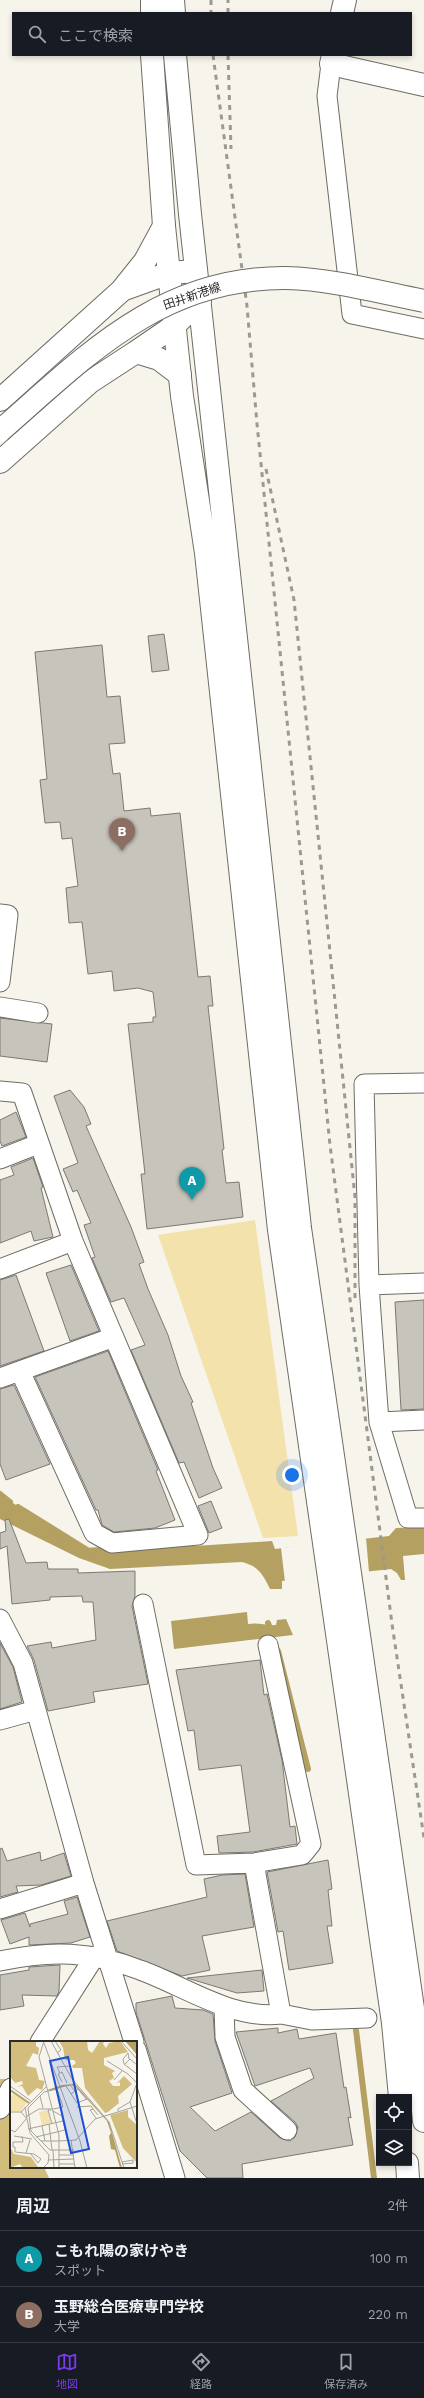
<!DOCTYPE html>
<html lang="ja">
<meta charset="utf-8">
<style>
:root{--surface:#171b24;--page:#20242c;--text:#f1f3f6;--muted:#9ea1a6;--line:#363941;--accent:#7c3aed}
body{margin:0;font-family:"Work Sans","Noto Sans JP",sans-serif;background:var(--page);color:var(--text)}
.controls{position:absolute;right:12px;bottom:12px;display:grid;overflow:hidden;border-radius:0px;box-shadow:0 2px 6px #0003}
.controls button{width:36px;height:36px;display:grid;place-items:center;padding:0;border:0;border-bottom:1px solid var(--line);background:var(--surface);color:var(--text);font:20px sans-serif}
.you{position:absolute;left:292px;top:1475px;width:14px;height:14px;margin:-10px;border:3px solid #fff;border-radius:50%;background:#1a73e8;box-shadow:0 0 0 6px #1a73e833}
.badge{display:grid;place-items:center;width:26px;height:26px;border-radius:50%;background:var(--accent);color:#fff;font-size:13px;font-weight:700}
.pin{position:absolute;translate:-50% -33px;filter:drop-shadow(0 1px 2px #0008)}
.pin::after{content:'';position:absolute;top:21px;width:14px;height:12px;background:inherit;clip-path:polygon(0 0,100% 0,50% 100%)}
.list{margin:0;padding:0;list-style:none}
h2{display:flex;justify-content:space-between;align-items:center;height:52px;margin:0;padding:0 16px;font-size:17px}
h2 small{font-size:13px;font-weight:400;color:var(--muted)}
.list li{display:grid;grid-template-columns:26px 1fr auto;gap:12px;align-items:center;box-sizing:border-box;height:56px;padding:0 16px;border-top:1px solid var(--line)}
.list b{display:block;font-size:15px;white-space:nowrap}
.list p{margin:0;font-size:13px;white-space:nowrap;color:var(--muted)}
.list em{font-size:13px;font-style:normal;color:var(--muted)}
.icon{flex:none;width:22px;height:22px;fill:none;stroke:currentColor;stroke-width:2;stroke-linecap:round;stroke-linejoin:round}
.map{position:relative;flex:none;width:424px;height:2178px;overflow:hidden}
.search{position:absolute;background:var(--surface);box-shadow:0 2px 6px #0003;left:12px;right:12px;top:12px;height:44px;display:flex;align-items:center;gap:10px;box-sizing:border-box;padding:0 14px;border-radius:0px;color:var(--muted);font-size:15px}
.sheet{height:164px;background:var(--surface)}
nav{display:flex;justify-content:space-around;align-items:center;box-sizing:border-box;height:56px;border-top:1px solid var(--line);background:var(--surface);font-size:11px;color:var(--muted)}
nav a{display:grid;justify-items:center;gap:2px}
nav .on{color:var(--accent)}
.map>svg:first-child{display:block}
.green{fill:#f3e2ac}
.forest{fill:#d2bd7c}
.water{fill:#b4a060}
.pier{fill:#f7f4eb}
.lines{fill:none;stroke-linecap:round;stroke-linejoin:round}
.stream{stroke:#b4a060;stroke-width:6}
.building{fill:#c7c4bc;stroke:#7b7971}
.minor-casing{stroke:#6e6c64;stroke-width:21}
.tertiary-casing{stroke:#6e6c64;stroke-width:24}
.secondary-casing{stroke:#6e6c64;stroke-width:24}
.minor{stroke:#fff;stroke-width:19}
.tertiary{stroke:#fff;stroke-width:22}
.secondary{stroke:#fff;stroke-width:22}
.rail{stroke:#9b9993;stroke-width:3;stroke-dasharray:5 5;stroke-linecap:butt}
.secondary-bridge-casing{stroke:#6e6c64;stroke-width:24;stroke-linecap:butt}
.secondary-bridge{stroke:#fff;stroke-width:22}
.labels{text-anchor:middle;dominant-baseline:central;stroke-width:3.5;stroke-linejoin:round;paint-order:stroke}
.street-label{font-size:12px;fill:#2b2a27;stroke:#fff}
.inset-river{fill:none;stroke:#b4a060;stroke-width:2}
.inset-road{fill:none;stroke:#a5a39d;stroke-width:1}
.view{fill:#1d4ed8;fill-opacity:0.15;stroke:#1d4ed8;stroke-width:2}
.inset-edge{fill:none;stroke:#2b2a27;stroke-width:2}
</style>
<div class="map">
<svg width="424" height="2178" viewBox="0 0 424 2178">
<rect width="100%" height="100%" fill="#f7f4eb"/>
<path class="green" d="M255 1220 298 1536 263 1538 158 1235Z"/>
<path class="forest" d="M0 2079H5L11 2091V2167H44L49 2178H0Z"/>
<path class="water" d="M0 1495 85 1548 195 1541V1546L272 1541 275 1549 389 1536 396 1528 424 1527V1554L403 1556 405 1580H401L397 1573 391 1569 282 1581V1589H270C263 1574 258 1566 242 1562L110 1569 79 1558 0 1519Z
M247 1612 248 1624C259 1622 266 1626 276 1625L277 1620 286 1619 293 1635 174 1649 171 1621Z"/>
<path class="pier" d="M366 1538 369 1572 285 1582 281 1548Z"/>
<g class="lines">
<path class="stream" d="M0 1494 10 1502
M18 1507 92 1553
M268 1623 272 1633
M278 1651 308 1769
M356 2030 374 2178"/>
</g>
<path class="building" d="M164 634 169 670 152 672 148 636Z
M102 645 107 697 120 696 125 743 109 744 113 774 120 773 124 811 150 808 151 816 180 813 198 977 210 976 213 1006H208L224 1149 222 1150 226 1183 239 1182 243 1217 147 1229 141 1174H145L128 1024 153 1022V1017H156L153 992 138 988 114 991 112 971 88 974 82 922 69 923 66 888 78 886 72 838 62 839 60 822 45 823 40 780 47 779 35 652Z
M0 1018 52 1024 47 1062 0 1056Z
M70 1090 84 1107 91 1124 86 1126 131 1227 144 1262 139 1264 148 1289 168 1335 181 1376 193 1402 191 1403 213 1468 222 1488 199 1498 184 1462 179 1463 131 1350 145 1345 124 1298 111 1302 92 1258 95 1257 84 1225 91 1223 77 1190 73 1192 63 1169 78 1163 54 1096Z
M16 1112 26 1137 2 1146 0 1141V1120Z
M33 1158 43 1187 41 1188 53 1237 34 1241 31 1231 0 1243V1180L14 1175 11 1167Z
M71 1265 99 1331 70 1341 46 1273Z
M16 1275 44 1351 0 1366V1280Z
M424 1300V1409L401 1410 395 1302Z
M108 1351 158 1470 156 1471 175 1520 155 1528 114 1532 102 1525 98 1510H96L35 1377Z
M14 1385 50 1464 6 1480 0 1464V1389Z
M211 1501 222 1528 209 1533 198 1506Z
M9 1519 26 1563 47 1562 48 1569H78V1573L135 1571V1596L132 1606 148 1684 93 1692 95 1702 48 1711 34 1660 27 1646 51 1642 52 1648 96 1640 93 1602H83L82 1596 50 1597V1600L12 1604 7 1546 0 1549V1533L6 1531 5 1520Z
M0 1643 13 1667 22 1702 0 1709Z
M260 1660 264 1695 267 1694 282 1760 290 1827 295 1826 297 1844 253 1852 219 1853 217 1836 250 1832 241 1765 199 1770 194 1730 188 1731 176 1670Z
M2 1848 7 1861 40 1852 41 1861 64 1853 71 1876 41 1885 16 1886 18 1892 0 1897V1849Z
M328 1860 332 1889 328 1890 332 1926H327L333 1963 289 1970 283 1931 278 1932 267 1872Z
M245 1874 254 1927 202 1936 210 1970 182 1976 117 1951 107 1921 207 1897 204 1879 222 1875Z
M77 1897 90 1937 71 1943 29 1945V1937L10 1944 1 1920 25 1913 30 1927V1924L68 1914 64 1901Z
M60 1965 59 1991 57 1996 22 1995 24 2006 0 2010V1975L29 1970V1967Z
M262 1970 264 1991 237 1993 187 1978Z
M172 1996 175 2008 203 2010 213 2014 215 2041 232 2093 190 2107 215 2131 251 2112 280 2138 290 2141 295 2137 298 2127 295 2122 271 2101 314 2078 310 2068 255 2086 236 2032 278 2028V2033L297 2029 299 2039 336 2033 344 2088 346 2087 351 2118 348 2117 353 2145 242 2164 243 2178H207L180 2151 136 2012V2003Z"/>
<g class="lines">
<defs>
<path id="minor" d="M331 64 327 96 352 314 424 329
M0 914 8 915 0 982
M0 1007 38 1013
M424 1083 364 1084 369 1285 379 1422 408 1518H424
M0 1091 22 1093 73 1241 198 1535 112 1543 94 1533 20 1371
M0 1159 38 1144
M0 1269 73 1241
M369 1285 424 1283
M0 1378 114 1337
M379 1422 424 1420
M143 1604 196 1865 254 1863 302 1855 311 1844 268 1645
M0 1619 23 1663 84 1883 134 2042
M0 1720 36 1710
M0 1909 84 1883
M0 1961C51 1950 91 1951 140 1970 185 1986 231 2020 281 2014L254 1863
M224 2007 225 2037 243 2090 287 2130
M281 2014 312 2020 367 2018
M40 2042 95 1956
M136 2049 175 2178
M0 2109 11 2088"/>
<path id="tertiary" d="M152 0V13
M173 0 174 13
M342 13 345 0
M152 55 164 226 182 396 206 553 279 1230 393 2023 400 2097
M175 55 190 214 300 1228 415 2022 424 2121
M333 55 331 64 424 85
M407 2163 408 2178"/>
<path id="secondary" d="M122 290 169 273 196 271
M136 352 174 326 200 300
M0 400 121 291 145 261 164 226
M0 462 90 382 136 352 159 359 180 375"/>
</defs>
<use href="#minor" class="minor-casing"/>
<use href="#tertiary" class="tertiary-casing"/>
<use href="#secondary" class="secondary-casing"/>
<use href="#minor" class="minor"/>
<use href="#tertiary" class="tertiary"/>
<use href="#secondary" class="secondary"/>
<path class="rail" d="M211 0V13
M228 13V0
M213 55 247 306 257 424 330 1145 392 1624 424 1838
M228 55 231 149
M266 469 294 600 355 1197V1302"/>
<defs>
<path id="secondary-bridge" d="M0 431C87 355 161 277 286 278 332 279 379 292 424 301"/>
</defs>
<use href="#secondary-bridge" class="secondary-bridge-casing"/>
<use href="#secondary-bridge" class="secondary-bridge"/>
</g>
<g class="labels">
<g class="street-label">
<text transform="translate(192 296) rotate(-19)">田井新港線</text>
</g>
</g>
<g transform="translate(10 2041)">
<rect width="127" height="127" fill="#f7f4eb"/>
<path d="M3 53 17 61 11 70H0V58ZM38 69 41 82 32 84 29 71Z" fill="#f3e2ac"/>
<path d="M0 0H26V5L29 7 28 14 23 12 16 25 26 27 29 39 35 40 32 49 27 47 18 55 12 45 7 46 13 43 12 40 5 42 1 37ZM49 0H77L78 9 82 12 90 0H94L93 3 96 7 99 2 110 0 118 11 94 17V24L105 30 102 32 104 37 99 40 103 45H110V41L107 42 114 35 122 43 108 55 109 62 98 71 95 72 75 47 72 27H63L62 25 66 22 64 19H55L53 7ZM118 69V76L127 84V122L113 107 100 74ZM0 106 4 113 21 116 28 126 13 127 10 123 0 127Z" fill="#d2bd7c"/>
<path d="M115 0H127V14L122 8ZM65 43 99 81 112 127H110L105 109 101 108 99 95 101 92 97 80 65 45 60 44 40 50 37 49 52 44Z" fill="#b4a060"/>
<path class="inset-river" d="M0 49 19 62"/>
<path class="inset-road" d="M34 0 29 16 49 94V127M41 0 62 38 99 81 114 127M45 0 51 9 47 12M111 0 127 18M34 2 70 100 77 127M119 18 118 12 113 18 114 23 127 33M97 20 118 33 127 42M115 23 120 18 127 24M50 32 47 26 61 25M104 39 112 30M52 41 48 33 52 31 57 42M0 45 21 60M65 50 60 44 56 45 67 62 77 58M61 53 68 48 77 59M30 55 33 67M120 61 127 83M67 66 81 65 83 68M43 68 53 66 47 48 34 51 18 67 21 90 40 109H64M41 69H38L42 83M43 70 52 75 57 98M108 70V68L120 61 127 42M0 71H11L37 45M11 71 17 78 20 92 39 114 38 122 33 127M17 75 29 68H42M86 77 80 69 83 68 88 74M39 83 42 109M32 85 35 100M18 88 53 80M1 89 5 91 17 77 15 66M4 95 22 98M12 95 13 101H3V106H5V111L24 113 31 118 28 122 20 112M26 96 55 89M61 99 65 127M31 100H49M49 100 66 99 85 78 127 65M43 109 44 127M16 112 20 99M49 114H64M38 119 64 118M112 121 123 119V122L112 123M49 123H64"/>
<path class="view" d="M58 16 79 108 61 112 40 20Z"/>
<rect width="127" height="127" class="inset-edge"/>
</g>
</svg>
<div class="controls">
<button><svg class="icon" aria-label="locate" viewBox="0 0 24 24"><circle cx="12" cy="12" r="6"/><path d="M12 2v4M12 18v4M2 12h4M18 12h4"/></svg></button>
<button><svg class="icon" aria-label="layers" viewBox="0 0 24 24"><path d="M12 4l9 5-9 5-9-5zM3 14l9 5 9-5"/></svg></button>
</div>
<div class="you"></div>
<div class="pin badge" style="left:192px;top:1200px;background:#0f9aa8">A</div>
<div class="pin badge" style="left:122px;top:851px;background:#8d6e63">B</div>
<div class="search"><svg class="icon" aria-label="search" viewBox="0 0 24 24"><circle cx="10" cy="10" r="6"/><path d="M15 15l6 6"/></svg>ここで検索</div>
</div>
<section class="sheet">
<h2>周辺<small>2件</small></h2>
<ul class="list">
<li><span class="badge" style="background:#0f9aa8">A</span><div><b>こもれ陽の家けやき</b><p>スポット</p></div><em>100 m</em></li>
<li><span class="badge" style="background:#8d6e63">B</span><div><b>玉野総合医療専門学校</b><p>大学</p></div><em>220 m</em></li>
</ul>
</section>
<nav>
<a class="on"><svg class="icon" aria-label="map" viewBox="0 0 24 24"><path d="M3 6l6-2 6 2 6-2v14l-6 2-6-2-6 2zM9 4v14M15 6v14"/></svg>地図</a>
<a><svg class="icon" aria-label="directions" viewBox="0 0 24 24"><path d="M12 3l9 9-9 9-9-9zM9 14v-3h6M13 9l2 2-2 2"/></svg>経路</a>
<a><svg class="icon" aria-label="saved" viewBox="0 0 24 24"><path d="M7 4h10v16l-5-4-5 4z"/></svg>保存済み</a>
</nav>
